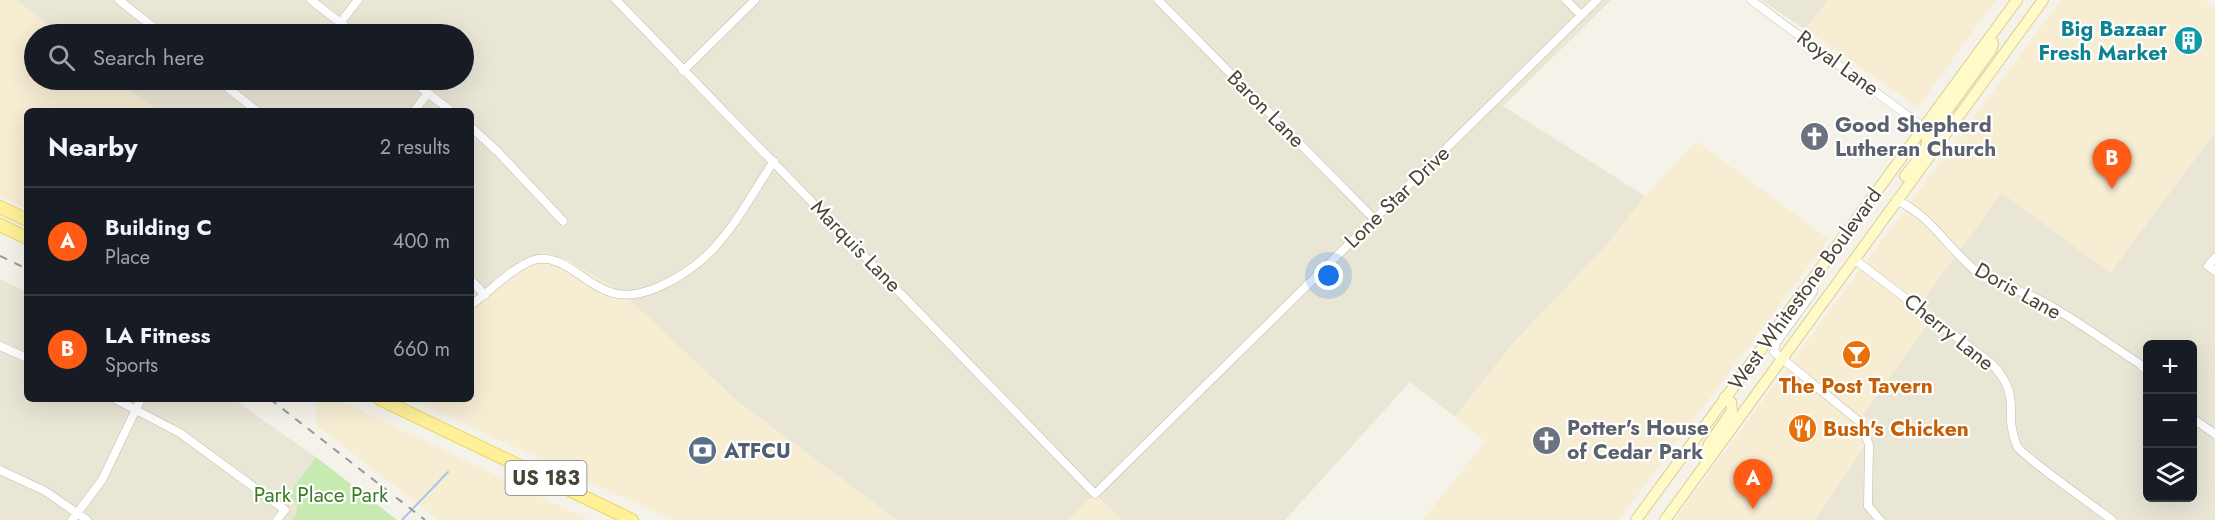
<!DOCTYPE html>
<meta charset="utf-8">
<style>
:root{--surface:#171b24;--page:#242831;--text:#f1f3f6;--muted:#9ea1a6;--line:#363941;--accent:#ff5b15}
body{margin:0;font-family:Jost,sans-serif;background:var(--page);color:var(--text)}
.controls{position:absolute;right:18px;bottom:18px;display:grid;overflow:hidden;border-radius:9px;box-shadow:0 6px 24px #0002}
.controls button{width:54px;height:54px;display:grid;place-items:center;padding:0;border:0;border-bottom:2px solid var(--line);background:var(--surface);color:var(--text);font:30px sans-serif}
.you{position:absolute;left:1329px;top:276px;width:21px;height:21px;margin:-15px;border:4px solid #fff;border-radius:50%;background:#1a73e8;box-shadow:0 0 0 9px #1a73e833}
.badge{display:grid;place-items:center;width:39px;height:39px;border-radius:50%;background:var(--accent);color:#fff;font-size:20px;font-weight:700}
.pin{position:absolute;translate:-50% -50px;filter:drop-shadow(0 2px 3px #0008)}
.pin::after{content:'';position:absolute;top:32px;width:21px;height:18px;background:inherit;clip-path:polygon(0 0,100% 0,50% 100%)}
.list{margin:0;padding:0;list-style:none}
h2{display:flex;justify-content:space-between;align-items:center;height:78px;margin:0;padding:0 24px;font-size:26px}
h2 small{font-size:20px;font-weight:400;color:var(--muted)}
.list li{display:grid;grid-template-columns:39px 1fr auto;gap:18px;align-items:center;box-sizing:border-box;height:108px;padding:0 24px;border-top:2px solid var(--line)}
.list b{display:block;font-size:22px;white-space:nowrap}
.list p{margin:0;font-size:20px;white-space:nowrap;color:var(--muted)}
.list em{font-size:20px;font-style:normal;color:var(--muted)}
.icon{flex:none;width:33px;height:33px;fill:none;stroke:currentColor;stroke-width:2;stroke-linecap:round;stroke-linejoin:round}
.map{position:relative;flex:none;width:2215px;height:520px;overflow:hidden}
.search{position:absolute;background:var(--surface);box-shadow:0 6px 24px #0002;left:24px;top:24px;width:450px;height:66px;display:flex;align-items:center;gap:15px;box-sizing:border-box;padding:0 21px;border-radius:33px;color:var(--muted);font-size:22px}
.panel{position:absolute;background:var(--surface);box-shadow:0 6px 24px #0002;left:24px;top:108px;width:450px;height:294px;border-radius:9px}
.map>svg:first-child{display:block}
.residential{fill:#e9e6d6;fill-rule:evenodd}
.commercial{fill:#f7edd3}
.green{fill:#c7eab0}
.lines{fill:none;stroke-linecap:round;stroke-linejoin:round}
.stream{stroke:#a3c6f3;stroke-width:2}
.street-casing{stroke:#c1bcab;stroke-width:9}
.secondary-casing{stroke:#d6cf97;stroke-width:12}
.primary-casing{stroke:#e8d463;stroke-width:14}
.street{stroke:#fff;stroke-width:8}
.secondary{stroke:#fffac8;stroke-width:10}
.primary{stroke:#fff197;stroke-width:12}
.rail{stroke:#989898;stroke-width:2;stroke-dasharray:8 8;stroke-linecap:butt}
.labels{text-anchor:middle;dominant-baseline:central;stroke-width:4.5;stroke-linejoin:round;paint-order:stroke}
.shield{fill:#fff;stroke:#807c73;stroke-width:1.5}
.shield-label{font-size:20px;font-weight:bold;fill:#494437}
.culture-label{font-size:21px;font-weight:bold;fill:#0d838f;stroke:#fff;text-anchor:end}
.street-label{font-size:21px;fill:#494437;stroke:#fff}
.worship-label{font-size:21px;font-weight:bold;fill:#5b616d;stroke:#fff;text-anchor:start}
.food-label{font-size:21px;font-weight:bold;fill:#c56008;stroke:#fff}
.service-label{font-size:21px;font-weight:bold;fill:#4e5e75;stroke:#fff;text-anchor:start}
.park-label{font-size:21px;fill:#3b7d27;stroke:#fff}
</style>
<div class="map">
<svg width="2215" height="520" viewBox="0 0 2215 520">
<rect width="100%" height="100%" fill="#f5f3e9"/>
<path class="residential" d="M16 0H1611L1503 106 1645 196 1607 245 1514 342 1455 417 1410 382 1285 520H1122L1095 494 1069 520H897L738 402 619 290 496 281 471 299V111H158L117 80H464V34H60Z
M1761 0H1829L1805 29Z
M2215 132V520H1815L1877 427 1862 415 1935 314 1920 303 2002 192 2110 273ZM2148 344H2192V498H2148Z
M0 279 27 292V399H233L316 457 288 495 297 504 295 518 292 520H0Z"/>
<path class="commercial" d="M0 0H16L60 34H34V80H117L158 111H27V209L0 196Z
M1829 0H1996L1918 107 1805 29Z
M2061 0H2204L2215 7V132L2110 273 2002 193 1921 303 1935 314 1863 415 1877 426 1815 520H1674Z
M1696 141 1829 239 1619 520H1423L1485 441 1455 417 1514 342 1607 245 1645 196Z
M544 253 567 260 619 290 738 402 897 520H672L412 399H471V299L522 261Z
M317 399H337L589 520H438L316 425Z
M1095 494 1122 520H1069Z"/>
<path class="green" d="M316 457 397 520H292L296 514 297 504 288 495Z"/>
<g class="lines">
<path class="stream" d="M402 520 448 472"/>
<defs>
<path id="street" d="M119 0 162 34
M311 0 355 34
M616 0 1095 494 1597 0
M1158 0 1374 219
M1566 0 1581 15
M1751 0 1923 127
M340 23 358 0
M683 71 755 0
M218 80 257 111
M411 80 451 111
M414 111 428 93
M471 127 498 152 563 221
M1896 200C1931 215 1948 249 1977 272 1996 286 2019 289 2040 300 2074 318 2107 343 2140 364L2148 373
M2215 258 2208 266 2215 271
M1854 259 1992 364C2024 399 2002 411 2017 446 2021 455 2098 509 2112 520
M1814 279 1813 292 1776 343 1774 352 1861 423 1869 445 1868 506 1880 520
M471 280 485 295
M471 305C488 293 514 266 534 260 558 253 579 277 599 287 618 298 636 296 656 288 719 262 738 215 774 161
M0 346 27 358
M115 399 180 433 285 510 277 520
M2192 418 2215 434
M0 470 45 491 87 520
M72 520 102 480 141 399"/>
<path id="secondary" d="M1943 137 1939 127 1940 120 1991 50 1993 44 1990 37
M1905 176C1916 161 1936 145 1923 127
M1705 460 1709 444 1732 411 1731 402 1725 397
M1636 520 2017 0
M1665 520 2043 0"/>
<path id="primary" d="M0 207 27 220
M0 225 27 238
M380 399 632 520"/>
</defs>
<use href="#street" class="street-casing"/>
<use href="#secondary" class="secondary-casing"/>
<use href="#primary" class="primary-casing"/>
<use href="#street" class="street"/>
<use href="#secondary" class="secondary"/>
<use href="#primary" class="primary"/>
<path class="rail" d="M0 256 27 269
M270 399 425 520"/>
</g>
<defs>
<symbol id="building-disc" viewBox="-11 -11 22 22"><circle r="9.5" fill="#0f9aa8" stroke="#fff"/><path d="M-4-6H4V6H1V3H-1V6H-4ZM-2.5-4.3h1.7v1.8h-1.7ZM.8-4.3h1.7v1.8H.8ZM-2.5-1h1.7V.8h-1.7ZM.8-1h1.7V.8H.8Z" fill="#fff"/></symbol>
<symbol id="church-disc" viewBox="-11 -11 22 22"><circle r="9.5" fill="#6b7280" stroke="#fff"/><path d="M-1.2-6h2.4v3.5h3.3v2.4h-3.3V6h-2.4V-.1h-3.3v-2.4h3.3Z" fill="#fff"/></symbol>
<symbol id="bar-disc" viewBox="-11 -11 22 22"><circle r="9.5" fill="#e8710a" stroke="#fff"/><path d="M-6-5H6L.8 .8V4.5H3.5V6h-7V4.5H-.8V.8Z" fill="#fff"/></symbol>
<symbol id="restaurant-disc" viewBox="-11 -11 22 22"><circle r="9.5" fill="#e8710a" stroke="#fff"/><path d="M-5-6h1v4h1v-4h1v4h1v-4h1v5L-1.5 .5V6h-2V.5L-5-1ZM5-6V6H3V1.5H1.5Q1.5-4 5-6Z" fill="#fff"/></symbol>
<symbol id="bank-disc" viewBox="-11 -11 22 22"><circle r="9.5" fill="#5c6f8a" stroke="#fff"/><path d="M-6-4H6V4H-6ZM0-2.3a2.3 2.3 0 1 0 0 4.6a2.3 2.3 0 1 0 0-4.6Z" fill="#fff"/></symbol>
</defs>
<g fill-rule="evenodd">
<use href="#building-disc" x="2172" y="24" width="33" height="33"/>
<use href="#church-disc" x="1798" y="120" width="33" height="33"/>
<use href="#bar-disc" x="1840" y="338" width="33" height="33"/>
<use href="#restaurant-disc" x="1786" y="412" width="33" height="33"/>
<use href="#church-disc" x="1530" y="424" width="33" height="33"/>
<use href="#bank-disc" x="686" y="434" width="33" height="33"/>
</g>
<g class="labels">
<rect class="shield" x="505.5" y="461" width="81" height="34" rx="4.5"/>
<g class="shield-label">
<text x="546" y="478">US 183</text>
</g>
<g class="culture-label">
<text x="2167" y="29">Big Bazaar<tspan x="2167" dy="24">Fresh Market</tspan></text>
</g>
<g class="street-label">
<text transform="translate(1838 63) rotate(36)">Royal Lane</text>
<text transform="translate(1266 109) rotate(45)">Baron Lane</text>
<text transform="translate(1397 197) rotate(-44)">Lone Star Drive</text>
<text transform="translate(856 246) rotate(46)">Marquis Lane</text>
<text transform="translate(1805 289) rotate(-54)">West Whitestone Boulevard</text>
<text transform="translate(2018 291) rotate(29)">Doris Lane</text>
<text transform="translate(1949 332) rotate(39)">Cherry Lane</text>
</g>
<g class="worship-label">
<text x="1835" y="125">Good Shepherd<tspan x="1835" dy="24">Lutheran Church</tspan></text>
<text x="1567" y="428">Potter's House<tspan x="1567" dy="24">of Cedar Park</tspan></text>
</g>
<g class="food-label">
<text x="1856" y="386">The Post Tavern</text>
<text x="1823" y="429" text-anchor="start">Bush's Chicken</text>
</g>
<g class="service-label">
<text x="724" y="451">ATFCU</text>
</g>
<g class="park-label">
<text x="321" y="495">Park Place Park</text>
</g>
</g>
</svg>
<div class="controls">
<button>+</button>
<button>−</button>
<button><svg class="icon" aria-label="layers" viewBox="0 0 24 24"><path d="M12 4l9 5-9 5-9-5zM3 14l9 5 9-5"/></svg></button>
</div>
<div class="you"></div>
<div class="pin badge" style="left:1753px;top:509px">A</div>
<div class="pin badge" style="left:2112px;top:189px">B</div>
<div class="search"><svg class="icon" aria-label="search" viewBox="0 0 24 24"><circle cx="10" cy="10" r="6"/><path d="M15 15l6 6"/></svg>Search here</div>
<section class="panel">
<h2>Nearby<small>2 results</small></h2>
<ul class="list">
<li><span class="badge">A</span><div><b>Building C</b><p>Place</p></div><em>400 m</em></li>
<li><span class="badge">B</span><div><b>LA Fitness</b><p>Sports</p></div><em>660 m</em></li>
</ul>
</section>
</div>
